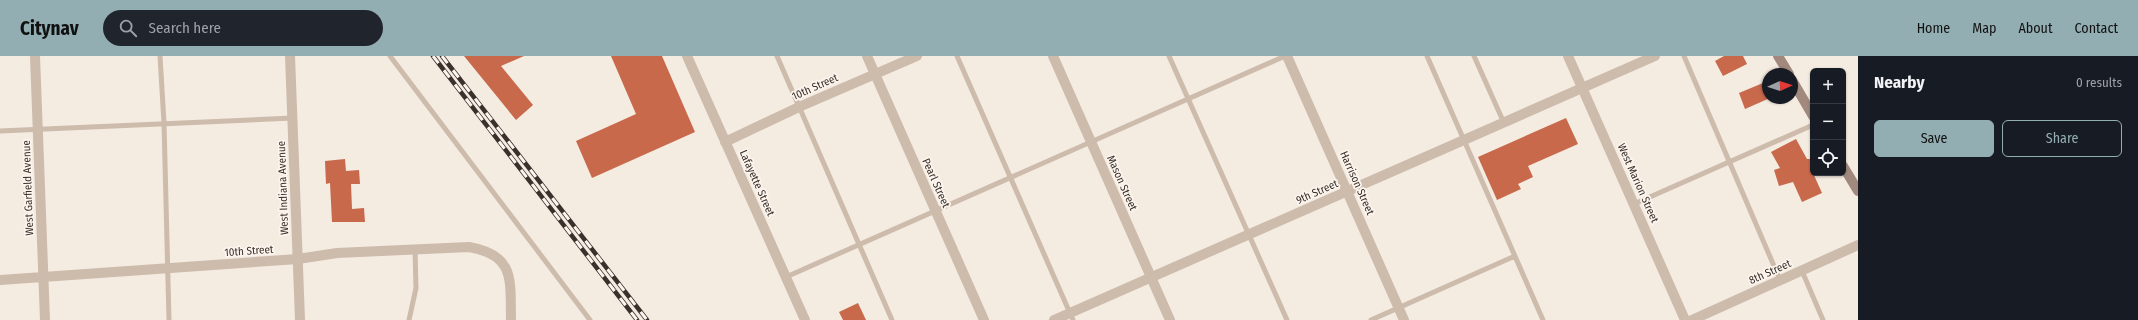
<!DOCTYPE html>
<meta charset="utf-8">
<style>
:root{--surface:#171b24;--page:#20242c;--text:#f1f3f6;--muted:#9ea1a6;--line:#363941;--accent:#92aeb2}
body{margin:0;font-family:"Fira Sans Condensed",sans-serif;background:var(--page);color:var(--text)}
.controls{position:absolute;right:12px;top:12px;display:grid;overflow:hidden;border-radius:6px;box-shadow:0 1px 3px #0004}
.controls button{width:36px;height:36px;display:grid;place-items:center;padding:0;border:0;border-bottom:1px solid var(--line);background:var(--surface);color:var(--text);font:20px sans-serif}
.compass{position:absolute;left:1762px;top:12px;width:36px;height:36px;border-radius:50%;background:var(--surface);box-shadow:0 1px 3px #0004;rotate:87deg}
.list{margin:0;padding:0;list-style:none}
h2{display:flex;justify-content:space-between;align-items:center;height:52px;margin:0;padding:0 16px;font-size:17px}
h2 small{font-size:13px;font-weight:400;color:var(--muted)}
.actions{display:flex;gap:8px;padding:12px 16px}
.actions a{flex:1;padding:9px 0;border:1px solid var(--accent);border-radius:6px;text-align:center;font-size:14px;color:var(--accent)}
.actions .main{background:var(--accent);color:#111}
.icon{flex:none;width:22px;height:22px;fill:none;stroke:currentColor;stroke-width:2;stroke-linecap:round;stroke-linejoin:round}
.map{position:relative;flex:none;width:1858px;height:264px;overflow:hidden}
header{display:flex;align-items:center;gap:24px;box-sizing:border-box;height:56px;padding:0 20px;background:var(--accent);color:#111}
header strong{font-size:19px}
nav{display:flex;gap:22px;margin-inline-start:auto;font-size:14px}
.search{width:280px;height:36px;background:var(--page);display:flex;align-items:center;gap:10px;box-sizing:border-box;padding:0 14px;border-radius:22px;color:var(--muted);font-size:15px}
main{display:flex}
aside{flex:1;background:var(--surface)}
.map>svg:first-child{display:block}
.building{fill:#c8694b}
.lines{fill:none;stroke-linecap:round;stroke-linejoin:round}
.service{stroke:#cdbbac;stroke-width:5}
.minor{stroke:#cdbbac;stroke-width:10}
.tertiary{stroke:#cdbbac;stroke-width:10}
.secondary{stroke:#a18a7d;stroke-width:10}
.rail-casing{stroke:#3b302b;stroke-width:4.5}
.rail{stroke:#fbf5ee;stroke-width:3;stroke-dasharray:9;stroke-linecap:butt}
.labels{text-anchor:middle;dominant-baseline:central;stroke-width:3.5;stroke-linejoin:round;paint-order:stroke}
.street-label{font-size:11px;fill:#3b302b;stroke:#fbf5ee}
</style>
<header>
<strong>Citynav</strong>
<div class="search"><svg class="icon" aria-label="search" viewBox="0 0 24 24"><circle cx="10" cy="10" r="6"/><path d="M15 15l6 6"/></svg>Search here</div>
<nav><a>Home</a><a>Map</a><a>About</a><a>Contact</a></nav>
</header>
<main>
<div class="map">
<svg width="1858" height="264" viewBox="0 0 1858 264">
<rect width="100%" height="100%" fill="#f4ebe1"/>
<path class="building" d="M464 0H524L501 10 533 49 516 64Z
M611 0H662L695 76 592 122 576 85 636 58Z
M1724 0H1743L1747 8 1723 20 1715 5Z
M1763 27 1770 42 1745 53 1739 37Z
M1566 62 1578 88 1528 110 1533 121 1518 128 1521 133 1497 144 1478 101Z
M1796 83 1807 103H1810L1813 117 1822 137 1802 146 1793 126 1779 130 1774 114 1780 112 1771 96Z
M345 103 346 115 359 114 360 128H351L352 153 364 152 365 166H332L330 127 326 128 325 105Z
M858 247 866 264H843L839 256Z"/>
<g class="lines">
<path class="service" d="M160 0 164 67 169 264
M390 0 590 264
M777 0 892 264
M957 0 1073 264
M1169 0 1287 264
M1427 0 1543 264
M1474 0 1504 67
M1684 0 1780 224
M0 75 293 62
M1634 148 1813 69
M1802 215 1823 264
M786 221 1285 0
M409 264 416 232 415 193
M1371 264 1515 200"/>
<path class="minor" d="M35 0 45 264
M687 0 805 264
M867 0 984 264
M1053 0 1170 264
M725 86 799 51 917 0
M0 224 298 203 337 197 469 191C516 199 510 225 511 264
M1054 264 1655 0
M1692 264 1858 189"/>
<path class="tertiary" d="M290 0 300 264
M1287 0 1404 264
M1568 0 1685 264"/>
<path class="secondary" d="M1778 0 1789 18
M1792 24 1813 60
M1843 110 1858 135"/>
<defs>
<path id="rail" d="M433 0 637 264
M442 0 647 264"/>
</defs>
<use href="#rail" class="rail-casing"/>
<use href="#rail" class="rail"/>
</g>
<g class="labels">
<g class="street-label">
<text transform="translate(815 31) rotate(-24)">10th Street</text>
<text transform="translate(757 127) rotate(66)">Lafayette Street</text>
<text transform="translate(936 127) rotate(66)">Pearl Street</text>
<text transform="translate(1122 127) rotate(66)">Mason Street</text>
<text transform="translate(1357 127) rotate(66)">Harrison Street</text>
<text transform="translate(1638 127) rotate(66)">West Marion Street</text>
<text transform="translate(28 132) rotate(-92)">West Garfield Avenue</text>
<text transform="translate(283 132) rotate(-92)">West Indiana Avenue</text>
<text transform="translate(1317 136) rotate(-24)">9th Street</text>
<text transform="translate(249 195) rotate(-4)">10th Street</text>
<text transform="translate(1770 216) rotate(-24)">8th Street</text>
</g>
</g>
</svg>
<div class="controls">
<button>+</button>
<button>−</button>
<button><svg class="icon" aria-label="locate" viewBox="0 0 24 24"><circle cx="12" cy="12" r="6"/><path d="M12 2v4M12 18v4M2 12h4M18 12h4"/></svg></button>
</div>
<svg class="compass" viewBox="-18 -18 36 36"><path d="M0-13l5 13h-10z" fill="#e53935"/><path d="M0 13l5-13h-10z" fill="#9ea1a6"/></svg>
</div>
<aside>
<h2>Nearby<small>0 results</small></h2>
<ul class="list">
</ul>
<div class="actions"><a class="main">Save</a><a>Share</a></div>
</aside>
</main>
